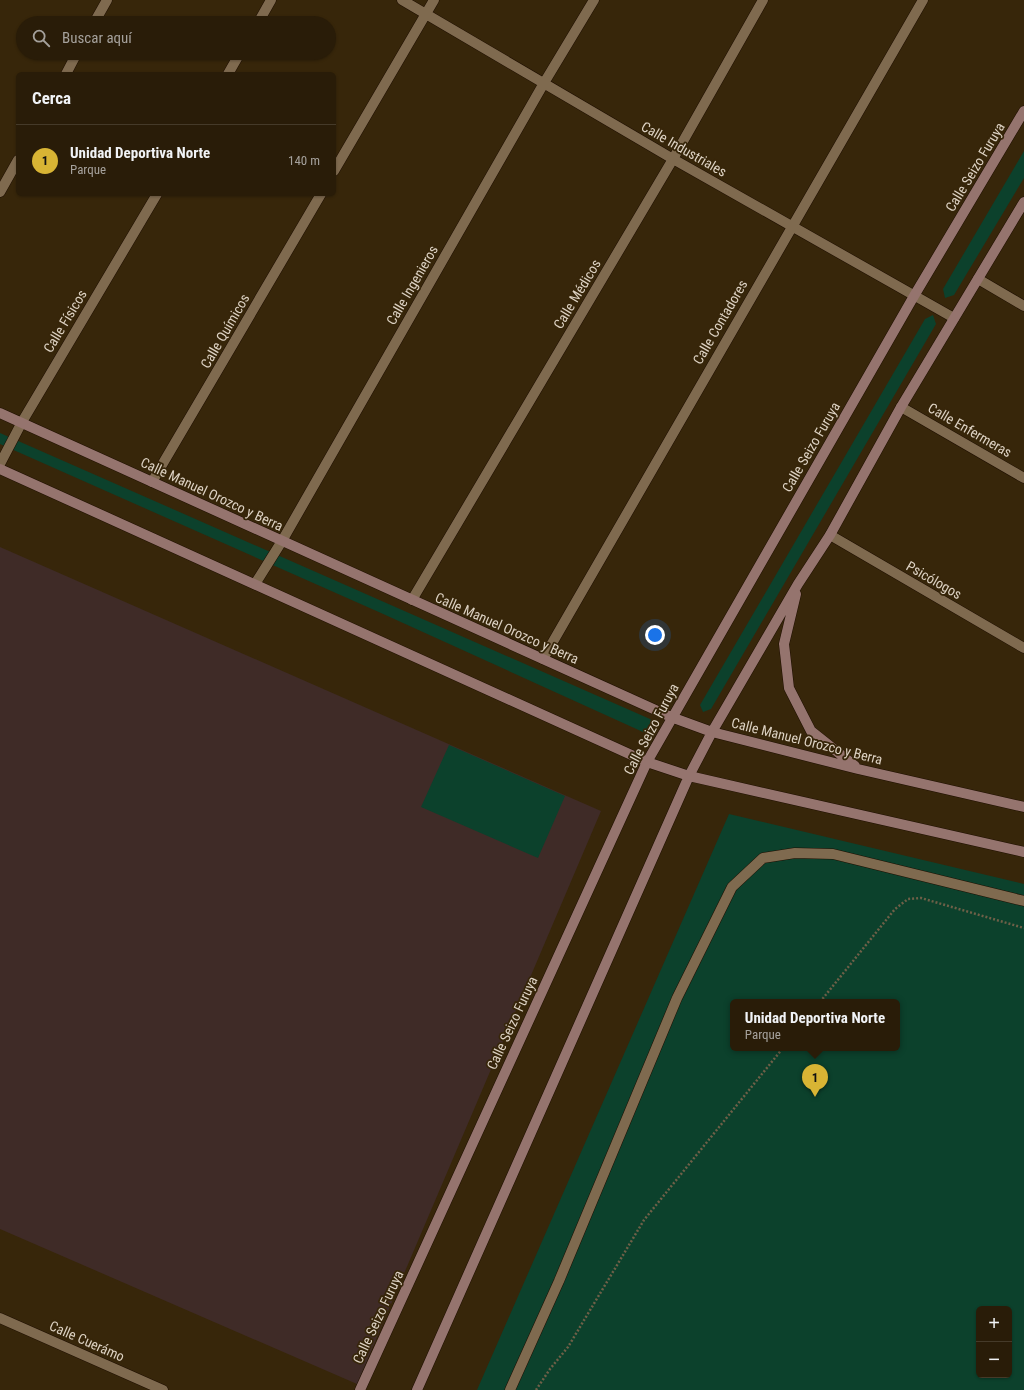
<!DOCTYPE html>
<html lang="es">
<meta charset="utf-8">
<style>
:root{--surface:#291c08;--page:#312512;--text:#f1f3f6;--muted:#a5a19c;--line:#453a29;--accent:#d8b434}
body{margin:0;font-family:"Roboto Condensed",sans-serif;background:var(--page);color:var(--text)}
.controls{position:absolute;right:12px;bottom:12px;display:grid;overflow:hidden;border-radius:6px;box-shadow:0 1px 3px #0004}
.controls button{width:36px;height:36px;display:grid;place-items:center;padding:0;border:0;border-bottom:1px solid var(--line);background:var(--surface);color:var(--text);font:20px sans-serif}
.you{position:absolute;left:655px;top:635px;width:14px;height:14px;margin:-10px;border:3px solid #fff;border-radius:50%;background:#1a73e8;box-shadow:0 0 0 6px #1a73e833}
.badge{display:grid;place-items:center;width:26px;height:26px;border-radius:50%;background:var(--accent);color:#111;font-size:13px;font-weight:700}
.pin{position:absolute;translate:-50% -33px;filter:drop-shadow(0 1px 2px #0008)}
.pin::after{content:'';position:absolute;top:21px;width:14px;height:12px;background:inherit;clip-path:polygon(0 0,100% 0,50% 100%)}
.popup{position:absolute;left:730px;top:999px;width:170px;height:52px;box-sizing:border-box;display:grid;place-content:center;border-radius:6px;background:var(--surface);filter:drop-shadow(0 1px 3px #0005);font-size:13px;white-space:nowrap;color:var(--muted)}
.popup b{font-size:15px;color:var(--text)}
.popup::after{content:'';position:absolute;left:50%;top:100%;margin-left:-8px;border:8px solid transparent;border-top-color:var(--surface)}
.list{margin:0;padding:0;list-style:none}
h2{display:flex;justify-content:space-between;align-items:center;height:52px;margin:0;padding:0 16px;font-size:17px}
h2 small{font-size:13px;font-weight:400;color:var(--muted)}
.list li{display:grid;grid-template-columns:26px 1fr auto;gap:12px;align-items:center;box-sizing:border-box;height:72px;padding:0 16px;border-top:1px solid var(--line)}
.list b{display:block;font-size:15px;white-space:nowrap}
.list p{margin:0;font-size:13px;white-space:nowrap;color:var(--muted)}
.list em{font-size:13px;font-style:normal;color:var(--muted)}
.icon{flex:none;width:22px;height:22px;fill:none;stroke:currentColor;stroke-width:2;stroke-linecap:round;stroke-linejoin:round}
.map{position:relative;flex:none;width:1024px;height:1390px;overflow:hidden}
.search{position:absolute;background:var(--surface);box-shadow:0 1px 3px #0004;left:16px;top:16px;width:320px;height:44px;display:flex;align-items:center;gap:10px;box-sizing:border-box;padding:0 14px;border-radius:22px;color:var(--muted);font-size:15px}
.panel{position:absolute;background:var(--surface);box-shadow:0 1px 3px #0004;left:16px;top:72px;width:320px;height:124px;border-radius:6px}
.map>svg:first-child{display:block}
.education{fill:#3f2b27}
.green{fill:#0c412c;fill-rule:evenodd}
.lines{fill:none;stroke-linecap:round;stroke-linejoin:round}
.lane-casing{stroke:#1e0e00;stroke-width:11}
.street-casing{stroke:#1e0e00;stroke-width:11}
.secondary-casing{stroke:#1e0e00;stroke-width:11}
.path{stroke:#6f6048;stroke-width:2.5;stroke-dasharray:2 2;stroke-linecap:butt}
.lane{stroke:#7f6a4f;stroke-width:10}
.street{stroke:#7f6a4f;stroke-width:10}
.secondary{stroke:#95746e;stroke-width:10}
.labels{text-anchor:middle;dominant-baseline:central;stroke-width:3.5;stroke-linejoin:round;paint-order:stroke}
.street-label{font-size:14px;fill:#ddd2c3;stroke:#37260a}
</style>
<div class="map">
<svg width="1024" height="1390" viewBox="0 0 1024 1390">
<rect width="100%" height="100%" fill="#37260a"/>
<path class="education" d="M0 547 601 811 357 1384 0 1229Z"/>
<path class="green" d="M1024 151V178L954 295 945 298 943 289Z
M933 315 936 324 711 709 703 712 700 705 925 319Z
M0 433 650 719 656 724 653 733 643 732 381 613 0 444Z
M449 745 565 796 538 858 421 807Z
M729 814 1024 884V1390H477ZM733 1002H897V1048H733ZM979 1309H1009V1375H979Z"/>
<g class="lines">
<defs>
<path id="lane" d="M510 1390 559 1281 677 998 732 887 763 858 795 853 833 854 1024 901"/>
<path id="street" d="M402 0 673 159 954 318
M94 23 107 0
M258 23 271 0
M66 74 77 53
M228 74 240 53
M334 171 434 0
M0 192 18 160
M978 279 1024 306
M901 407 1024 478
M0 464 22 422 157 194
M152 482 321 194
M830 535 1024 648
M255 584 282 541 544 83 594 0
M412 600 673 159 763 0
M543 659 923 0
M0 1318 163 1390"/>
<path id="secondary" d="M0 413 671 717 712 732 858 769 1024 807
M0 469 647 762 689 776 1024 852
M796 594 784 644 789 688 811 731 855 766
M360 1390 647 762 914 296 1024 111
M417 1390 689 776 712 732 798 584 830 535 901 407 1024 202"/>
</defs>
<use href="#lane" class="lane-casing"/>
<use href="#street" class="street-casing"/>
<use href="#secondary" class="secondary-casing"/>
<path class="path" d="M820 1002 895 909 908 899 921 898 1024 928
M536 1390 550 1369 568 1347 644 1220 783 1048"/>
<use href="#lane" class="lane"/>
<use href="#street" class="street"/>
<use href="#secondary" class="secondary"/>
</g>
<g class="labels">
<g class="street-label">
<text transform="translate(684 149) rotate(30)">Calle Industriales</text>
<text transform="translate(975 167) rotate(-59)">Calle Seizo Furuya</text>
<text transform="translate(412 285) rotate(-60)">Calle Ingenieros</text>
<text transform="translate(577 294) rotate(-59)">Calle Médicos</text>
<text transform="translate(65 321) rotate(-59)">Calle Físicos</text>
<text transform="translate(720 322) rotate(-60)">Calle Contadores</text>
<text transform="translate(225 331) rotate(-60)">Calle Químicos</text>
<text transform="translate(970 430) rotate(30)">Calle Enfermeras</text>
<text transform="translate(811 447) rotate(-60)">Calle Seizo Furuya</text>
<text transform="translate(212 494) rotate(25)">Calle Manuel Orozco y Berra</text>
<text transform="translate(934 580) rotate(30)">Psicólogos</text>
<text transform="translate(507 628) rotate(24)">Calle Manuel Orozco y Berra</text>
<text transform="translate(651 729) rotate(-62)">Calle Seizo Furuya</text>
<text transform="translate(807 741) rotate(14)">Calle Manuel Orozco y Berra</text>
<text transform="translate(512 1023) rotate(-65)">Calle Seizo Furuya</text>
<text transform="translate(378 1317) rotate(-65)">Calle Seizo Furuya</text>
<text transform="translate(87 1341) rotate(24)">Calle Cuerámo</text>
</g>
</g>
</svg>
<div class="controls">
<button>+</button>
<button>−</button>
</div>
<div class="you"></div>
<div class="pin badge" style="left:815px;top:1097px">1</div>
<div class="popup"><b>Unidad Deportiva Norte</b>Parque</div>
<div class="search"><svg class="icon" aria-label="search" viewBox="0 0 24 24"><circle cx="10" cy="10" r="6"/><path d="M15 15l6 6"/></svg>Buscar aquí</div>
<section class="panel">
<h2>Cerca<small></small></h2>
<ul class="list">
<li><span class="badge">1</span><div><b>Unidad Deportiva Norte</b><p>Parque</p></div><em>140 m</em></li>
</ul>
</section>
</div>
